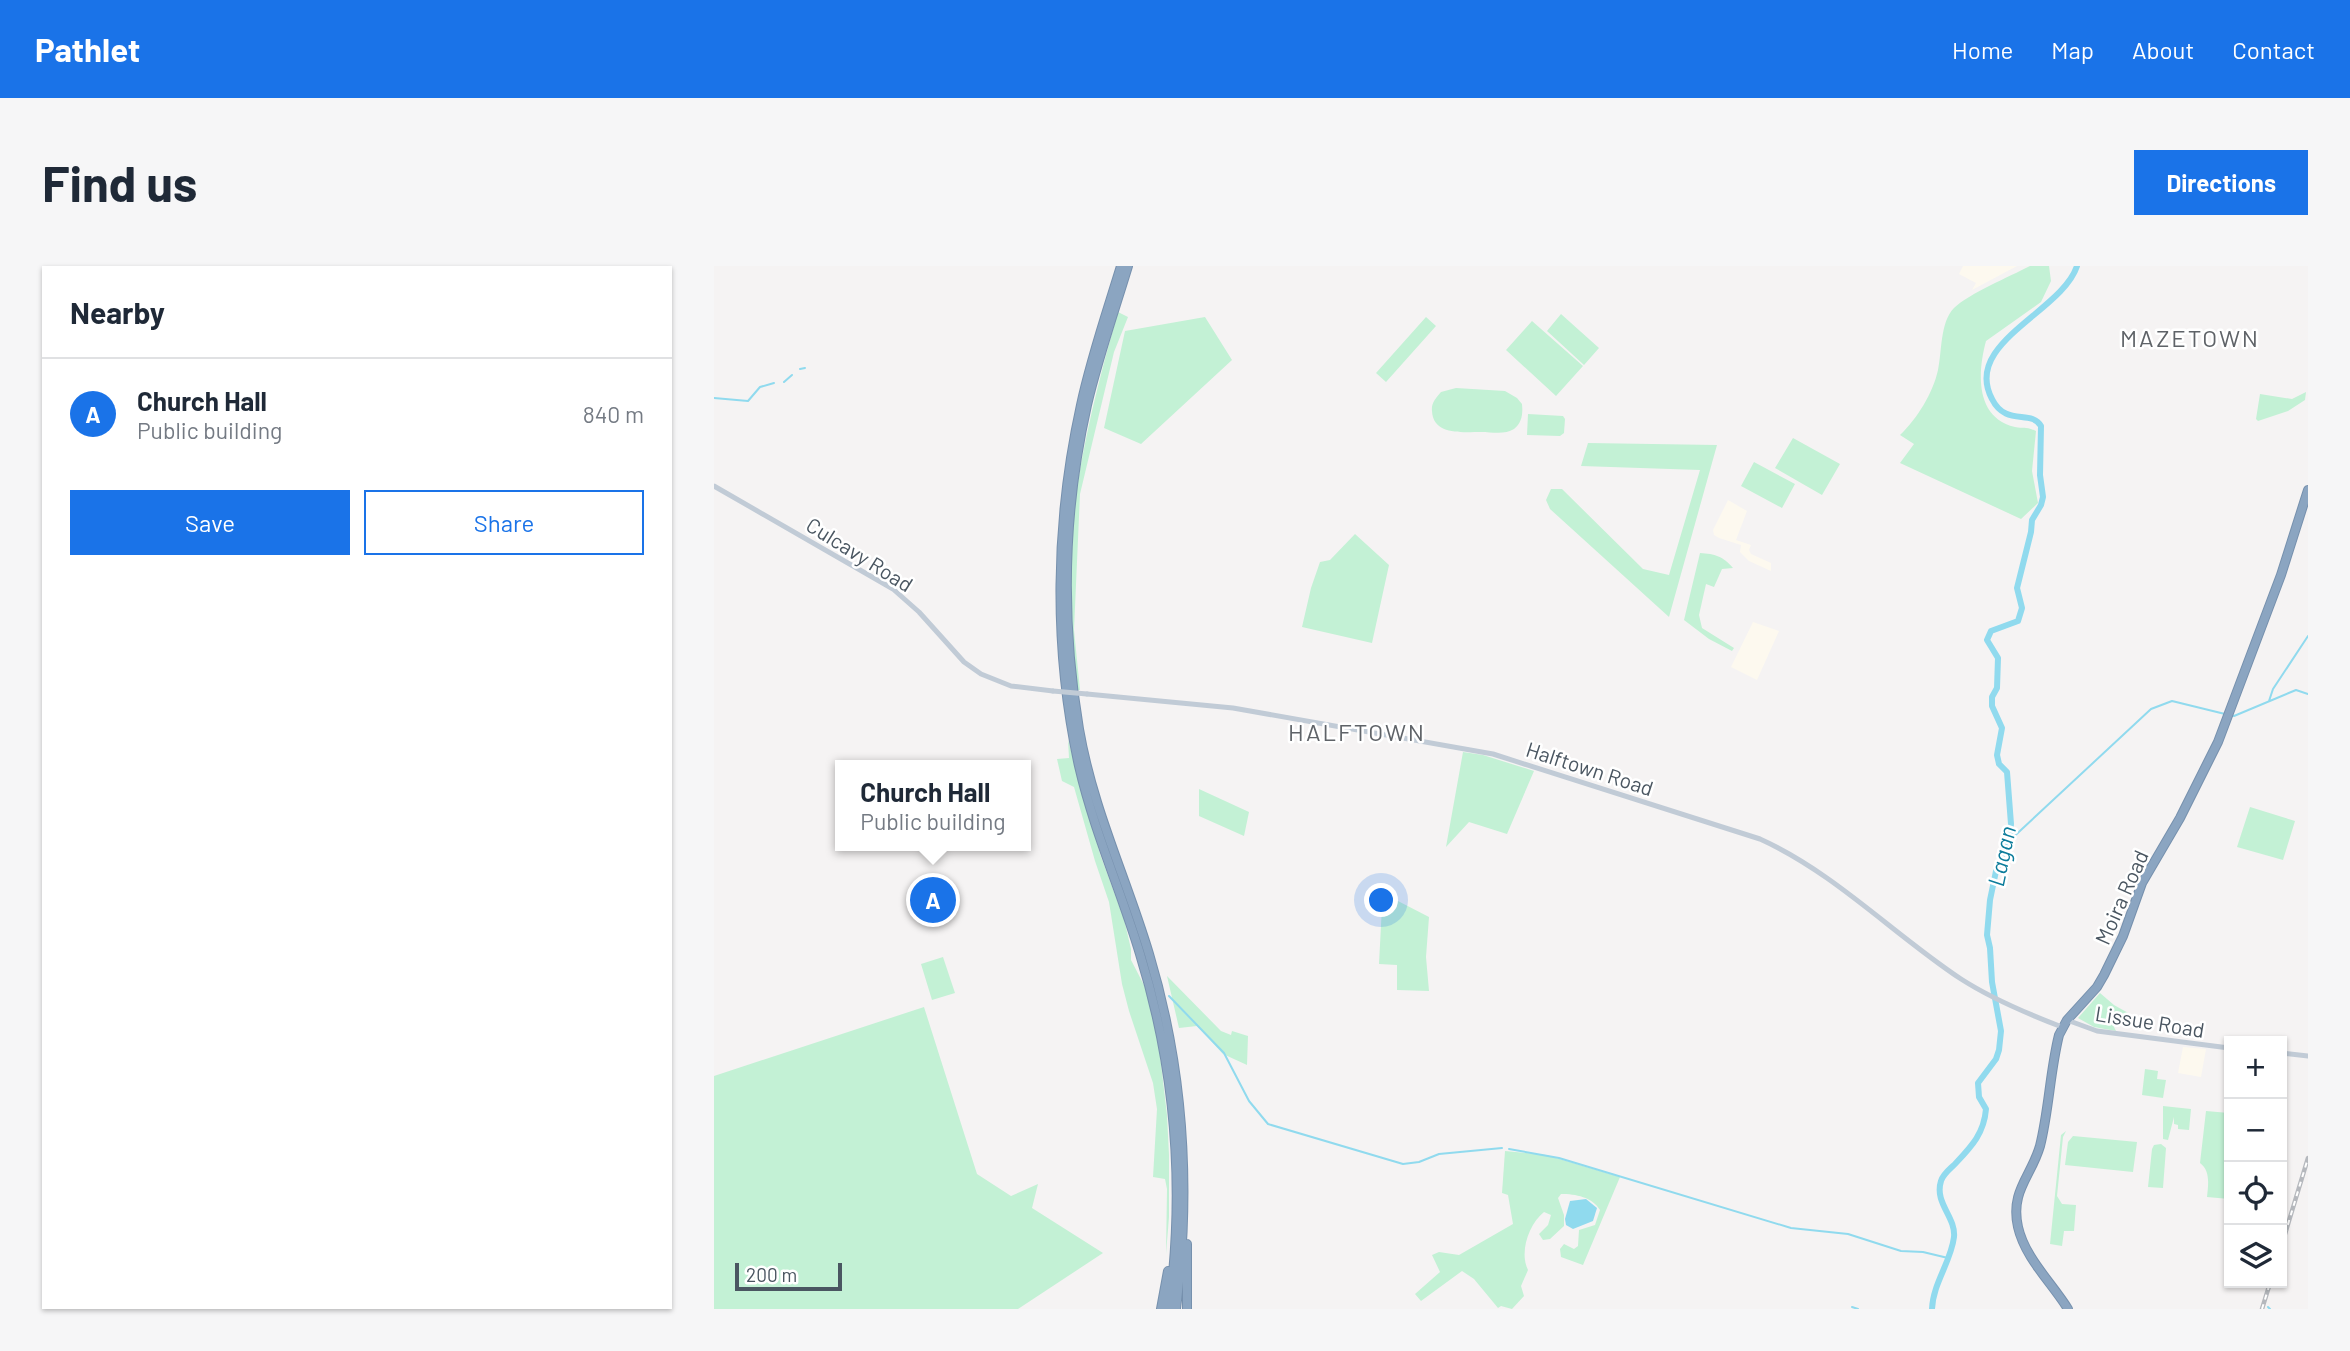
<!DOCTYPE html>
<meta charset="utf-8">
<style>
:root{--surface:#fff;--page:#f6f6f7;--text:#1f2937;--muted:#747a83;--line:#e0e1e3;--accent:#1a73e8}
body{margin:0;font-family:Barlow,sans-serif;background:var(--page);color:var(--text)}
.controls{position:absolute;right:21px;bottom:21px;display:grid;overflow:hidden;border-radius:0px;box-shadow:0 2px 5px #0004}
.controls button{width:63px;height:63px;display:grid;place-items:center;padding:0;border:0;border-bottom:2px solid var(--line);background:var(--surface);color:var(--text);font:35px sans-serif}
.scale{position:absolute;left:21px;bottom:18px;width:107px;box-sizing:border-box;padding-left:7px;border:4px solid #4a5661;border-top:0;font-size:19px;line-height:24px;white-space:nowrap;color:#4a5661;-webkit-text-stroke:5px #fff;paint-order:stroke}
.you{position:absolute;left:668px;top:635px;width:24px;height:24px;margin:-18px;border:5px solid #fff;border-radius:50%;background:#1a73e8;box-shadow:0 0 0 10px #1a73e833}
.badge{display:grid;place-items:center;width:46px;height:46px;border-radius:50%;background:var(--accent);color:#fff;font-size:23px;font-weight:700}
.pin{position:absolute;translate:-50% -50%;border:4px solid #fff;box-shadow:0 2px 7px #0006}
.popup{position:absolute;left:121px;top:494px;width:196px;height:91px;box-sizing:border-box;display:grid;place-content:center;border-radius:0px;background:var(--surface);filter:drop-shadow(0 2px 5px #0005);font-size:23px;white-space:nowrap;color:var(--muted)}
.popup b{font-size:26px;color:var(--text)}
.popup::after{content:'';position:absolute;left:50%;top:100%;margin-left:-14px;border:14px solid transparent;border-top-color:var(--surface)}
.list{margin:0;padding:0;list-style:none}
h2{display:flex;justify-content:space-between;align-items:center;height:91px;margin:0;padding:0 28px;font-size:30px}
h2 small{font-size:23px;font-weight:400;color:var(--muted)}
.list li{display:grid;grid-template-columns:46px 1fr auto;gap:21px;align-items:center;box-sizing:border-box;height:112px;padding:0 28px;border-top:2px solid var(--line)}
.list b{display:block;font-size:26px;white-space:nowrap}
.list p{margin:0;font-size:23px;white-space:nowrap;color:var(--muted)}
.list em{font-size:23px;font-style:normal;color:var(--muted)}
.actions{display:flex;gap:14px;padding:21px 28px}
.actions a{flex:1;padding:16px 0;border:2px solid var(--accent);border-radius:0px;text-align:center;font-size:24px;color:var(--accent)}
.actions .main{background:var(--accent);color:#fff}
.icon{flex:none;width:38px;height:38px;fill:none;stroke:currentColor;stroke-width:2;stroke-linecap:round;stroke-linejoin:round}
.map{position:relative;flex:none;width:1594px;height:1043px;overflow:hidden;border-radius:0px}
header{display:flex;align-items:center;gap:42px;box-sizing:border-box;height:98px;padding:0 35px;background:var(--accent);color:#fff}
header strong{font-size:33px}
nav{display:flex;gap:38px;margin-inline-start:auto;font-size:24px}
.intro{display:flex;align-items:center;justify-content:space-between;box-sizing:border-box;height:168px;padding:0 42px}
h1{margin:0;font-size:49px}
.button{padding:18px 32px;border-radius:0px;background:var(--accent);color:#fff;font-size:24px;font-weight:700}
main{display:flex;gap:42px;padding:0 42px}
aside{flex:1;background:var(--surface);border-radius:0px;box-shadow:0 2px 5px #0004}
.map>svg:first-child{display:block}
.commercial{fill:#fdf9ef}
.green{fill:#c3f1d5}
.water{fill:#90daee}
.lines{fill:none;stroke-linecap:round;stroke-linejoin:round}
.stream{stroke:#90daee;stroke-width:2}
.river{stroke:#90daee;stroke-width:6}
.highway-casing{stroke:#7690ad;stroke-width:10}
.secondary{stroke:#c1cbd6;stroke-width:5}
.highway{stroke:#8ba5c1;stroke-width:8}
.rail-casing{stroke:#b5b8bd;stroke-width:4.5}
.rail{stroke:#fff;stroke-width:2;stroke-dasharray:5;stroke-linecap:butt}
.secondary-bridge{stroke:#c1cbd6;stroke-width:5}
.labels{text-anchor:middle;dominant-baseline:central;stroke-width:5;stroke-linejoin:round;paint-order:stroke}
.street-label{font-size:21px;fill:#4a5661;stroke:#fff}
.water-label{font-size:23px;font-style:italic;fill:#0c7c9b;stroke:#fff}
.quarter-label{font-size:24px;letter-spacing:2px;fill:#5f6368;stroke:#fff}
</style>
<header>
<strong>Pathlet</strong>
<nav><a>Home</a><a>Map</a><a>About</a><a>Contact</a></nav>
</header>
<div class="intro"><h1>Find us</h1><a class="button">Directions</a></div>
<main>
<aside>
<h2>Nearby<small></small></h2>
<ul class="list">
<li><span class="badge">A</span><div><b>Church Hall</b><p>Public building</p></div><em>840 m</em></li>
</ul>
<div class="actions"><a class="main">Save</a><a>Share</a></div>
</aside>
<div class="map">
<svg width="1594" height="1043" viewBox="0 0 1594 1043">
<rect width="100%" height="100%" fill="#f5f3f3"/>
<path class="commercial" d="M1249 0H1303L1258 24 1262 17 1245 8Z
M1014 234 1033 245 1022 274 1037 279 1035 284 1037 288 1057 297V305L1035 295 1026 286 1027 279 1005 272 1000 269 999 264Z
M1039 356 1065 365 1043 414 1017 401Z
M1469 781 1492 783 1487 811 1464 807Z"/>
<path class="green" d="M1316 0H1335L1337 15 1327 36 1272 75C1264 105 1260 151 1301 161 1310 163 1311 160 1322 165L1318 205 1324 237 1307 253 1186 197 1200 178 1186 169C1203 153 1219 127 1224 104 1228 86 1226 56 1240 42 1256 27 1295 11 1316 0Z
M404 46 414 51 400 86 366 228 360 364 366 424H363C358 370 353 314 358 259 366 187 384 116 404 46Z
M847 48 885 82 870 99 833 65Z
M491 51 518 94 427 178 390 162 411 65Z
M712 51 722 60 672 116 662 107Z
M818 55 869 100 842 130 792 84Z
M742 122 791 125 803 132 808 138C809 148 808 157 800 163 791 169 778 166 767 166 750 166 719 170 718 145 717 137 722 132 727 126Z
M1592 126 1591 134 1574 145 1544 155 1542 153 1546 128 1578 133Z
M814 148 849 150 851 153 850 167 846 170 813 169Z
M1079 172 1126 198 1108 229 1061 202Z
M874 177 1003 179 955 351 836 243 832 234 837 223H848L929 303 955 309 986 204 867 200Z
M1040 196 1081 218 1068 242 1027 220Z
M641 268 675 299 658 377 588 361 597 322 606 296 616 294Z
M986 287C1001 288 1009 290 1019 302L1008 303 1000 321 992 318 985 349 988 362 1020 382 1018 385 995 373 970 354Z
M354 474 386 588 410 653 417 683V694L431 721 444 772 453 849 455 889V951L452 988 453 923 451 913 439 911 443 843 439 817 415 745 408 718 395 636 381 595 360 521 348 515 343 493 355 492Z
M749 486 769 489 820 505 793 568 755 556 732 581Z
M485 523 535 546 530 570 485 550Z
M1536 541 1581 555 1569 594 1523 581Z
M682 634 715 651 712 691 715 725 683 724V699L665 698 668 640Z
M229 691 241 727 218 734 207 698Z
M453 710 507 765 517 769 518 765 534 770 533 799 509 788 483 760 465 762Z
M1386 727 1400 739 1416 748 1413 750 1405 746 1396 753 1402 765 1380 761 1364 752Z
M210 741 263 908 297 930 324 918 318 942 389 987 304 1043H0V810Z
M1431 803 1444 805 1443 813 1452 814 1449 832 1428 829Z
M1449 840 1477 843 1475 864 1464 863V859L1460 858V851L1454 874 1449 873Z
M1492 845 1515 847V933L1493 931C1494 920 1497 905 1486 897Z
M1352 865 1349 871 1343 930 1348 938 1362 939 1360 965H1350L1348 980 1336 978 1347 869Z
M1359 870 1423 876 1419 906 1351 899 1354 876Z
M1447 878 1452 882 1449 922 1434 921 1438 883 1440 879Z
M791 885 832 889 906 911 869 999 847 991 846 983 850 978 860 983 864 980 865 964 881 959 886 944C878 931 862 928 847 928L844 932 850 949V960L836 973 829 974 825 968 834 959 837 949 830 946C815 958 805 986 814 1004L807 1020 810 1030 798 1043 787 1040 784 1042 760 1013 748 1005 707 1035 701 1028 726 1006 718 989 725 986 745 989 799 958 794 929 788 927Z"/>
<path class="water" d="M872 933 883 942 879 955 859 963 852 959 851 953 856 935Z"/>
<g class="lines">
<path class="stream" d="M86 103 91 102
M70 116 78 109
M0 132 34 135 46 121 60 117
M1555 435 1559 423 1594 370
M1516 449 1520 450 1582 424 1594 428
M1294 576 1437 443 1458 435 1511 448
M455 730 510 787 535 835 554 858 689 898 705 896 725 888 788 882
M795 883 845 892 1077 962 1134 968 1187 985 1209 986 1234 992
M1138 1041 1144 1043
M1554 1041 1556 1043"/>
<path class="river" d="M1218 1043C1219 1017 1237 996 1240 971 1242 951 1220 937 1227 915 1229 908 1236 903 1241 898 1257 881 1270 868 1272 843L1265 831 1264 817 1282 793 1285 784 1287 765 1278 716 1276 682 1273 669 1276 634 1282 605 1296 569 1297 558 1293 506 1285 498 1283 489 1288 462 1278 440V431L1283 422 1284 392 1273 374 1277 365 1304 355 1308 342 1303 322 1317 266 1318 254 1327 239 1329 231 1326 209 1327 160C1317 143 1292 161 1278 133 1248 77 1348 46 1363 0"/>
<defs>
<path id="highway" d="M407 0C393 46 377 92 367 139 341 257 339 381 365 500 380 565 407 625 426 688 462 804 471 924 455 1043
M414 0C400 46 384 92 373 139 349 245 347 356 365 463 379 544 412 611 435 688 470 804 477 923 462 1043
M447 1043 454 1005
M473 1043V978
M1354 1043C1338 1017 1311 992 1304 961 1296 925 1317 911 1326 880 1335 844 1336 805 1345 769L1353 754 1383 721 1390 709 1409 670 1428 617 1466 552 1504 476 1567 309 1594 224"/>
</defs>
<use href="#highway" class="highway-casing"/>
<path class="secondary" d="M0 220 179 323 205 346 250 396 267 408 297 420 339 425
M373 428 519 442 779 488 1046 573C1121 607 1179 668 1247 713 1278 733 1314 748 1348 761
M1353 754 1383 765 1515 782
M1568 787 1594 790"/>
<use href="#highway" class="highway"/>
<defs>
<path id="rail" d="M1568 978 1594 892
M1548 1043 1556 1017"/>
</defs>
<use href="#rail" class="rail-casing"/>
<use href="#rail" class="rail"/>
<path class="secondary-bridge" d="M339 425 373 428"/>
</g>
<g class="labels">
<g class="street-label">
<text transform="translate(146 288) rotate(32)">Culcavy Road</text>
<text transform="translate(876 502) rotate(18)">Halftown Road</text>
<text transform="translate(1407 631) rotate(-66)">Moira Road</text>
<text transform="translate(1436 755) rotate(9)">Lissue Road</text>
</g>
<g class="water-label">
<text transform="translate(1287 590) rotate(-78)">Lagan</text>
</g>
<g class="quarter-label">
<text x="1476" y="71">MAZETOWN</text>
<text x="643" y="465">HALFTOWN</text>
</g>
</g>
</svg>
<div class="controls">
<button>+</button>
<button>−</button>
<button><svg class="icon" aria-label="locate" viewBox="0 0 24 24"><circle cx="12" cy="12" r="6"/><path d="M12 2v4M12 18v4M2 12h4M18 12h4"/></svg></button>
<button><svg class="icon" aria-label="layers" viewBox="0 0 24 24"><path d="M12 4l9 5-9 5-9-5zM3 14l9 5 9-5"/></svg></button>
</div>
<div class="scale">200 m</div>
<div class="you"></div>
<div class="pin badge" style="left:219px;top:634px">A</div>
<div class="popup"><b>Church Hall</b>Public building</div>
</div>
</main>
